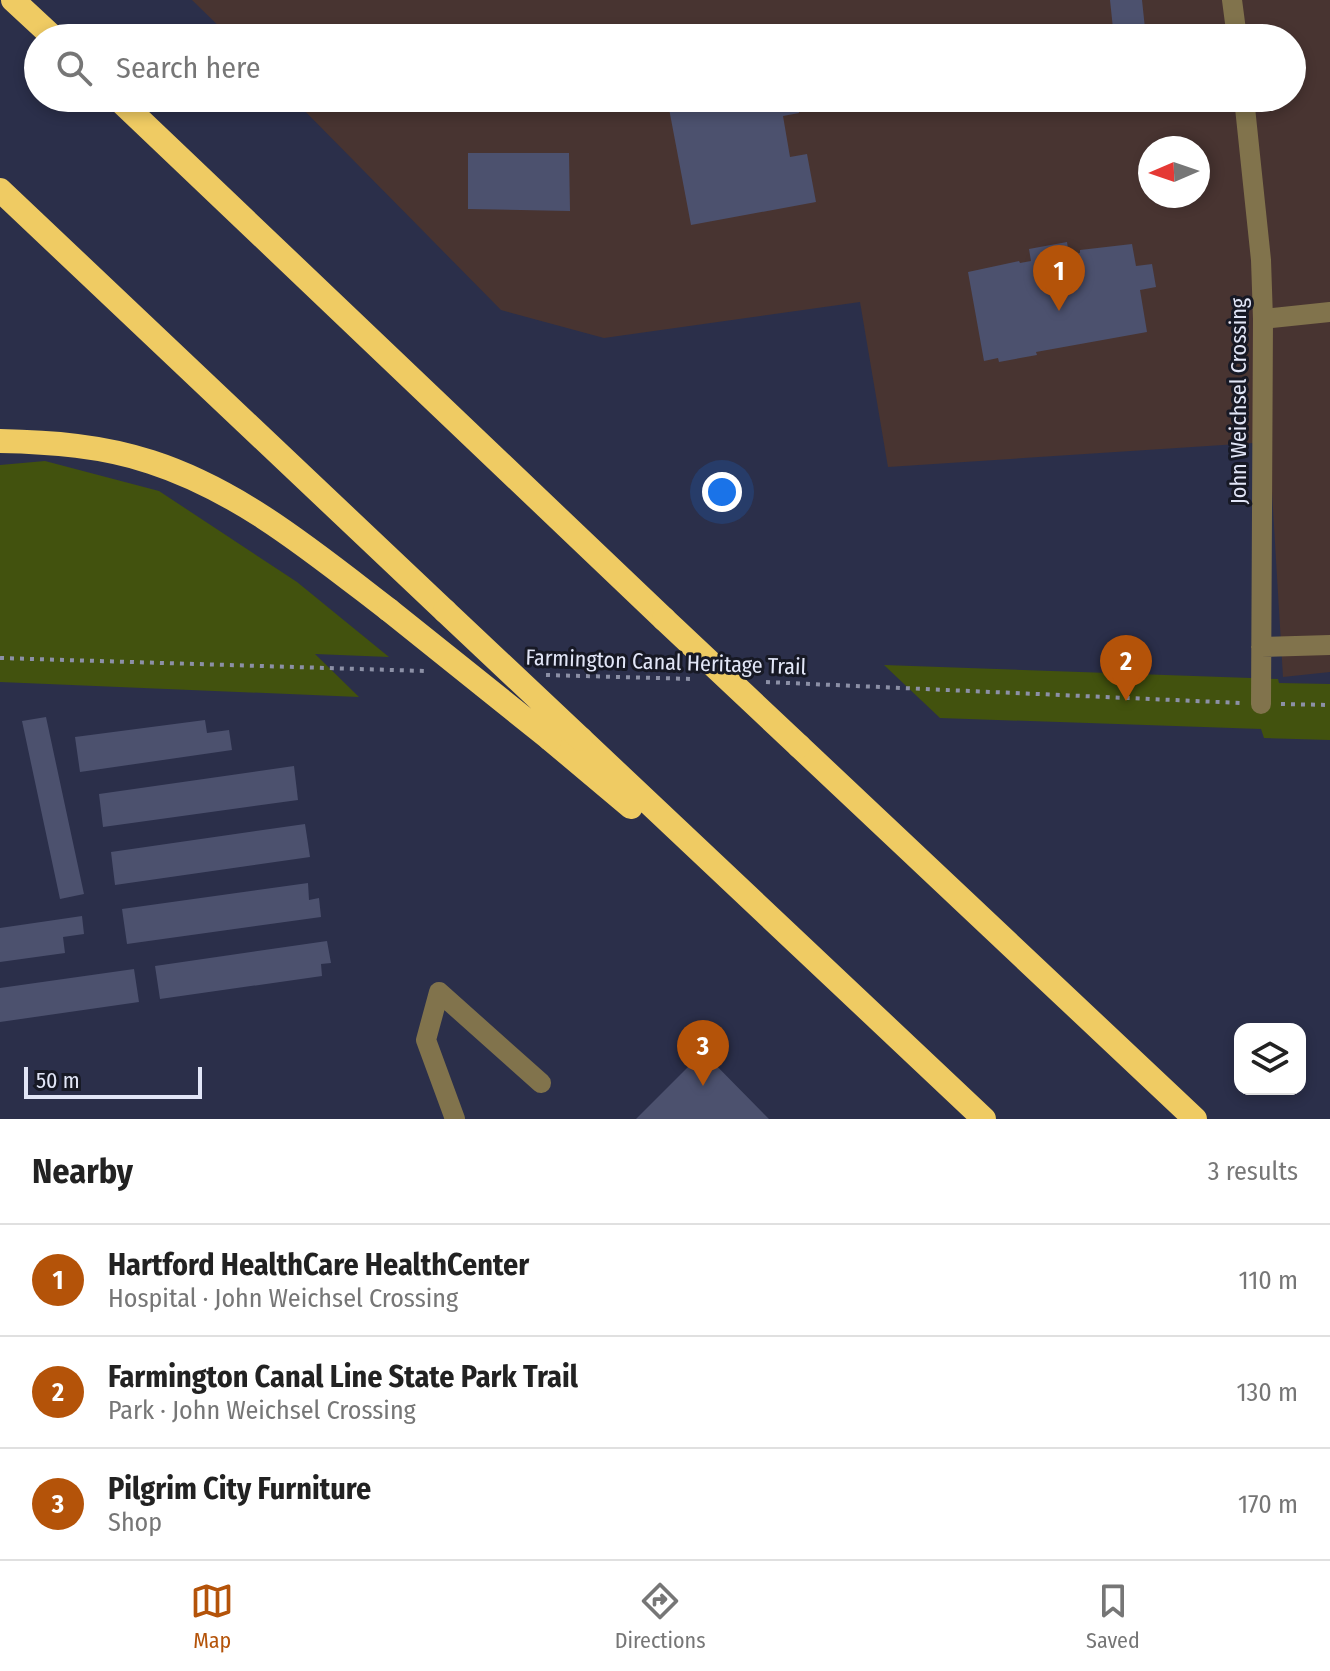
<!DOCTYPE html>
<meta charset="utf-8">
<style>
:root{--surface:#fff;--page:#f6f6f6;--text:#222;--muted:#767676;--line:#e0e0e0;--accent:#b45309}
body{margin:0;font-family:"Fira Sans Condensed",sans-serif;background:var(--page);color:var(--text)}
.controls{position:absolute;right:24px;bottom:24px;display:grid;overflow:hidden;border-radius:16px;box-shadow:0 4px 12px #0003}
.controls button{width:72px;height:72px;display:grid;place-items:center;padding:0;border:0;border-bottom:2px solid var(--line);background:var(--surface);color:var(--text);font:40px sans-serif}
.compass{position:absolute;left:1138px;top:136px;width:72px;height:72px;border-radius:50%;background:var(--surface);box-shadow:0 4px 12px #0003;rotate:268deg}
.scale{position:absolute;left:24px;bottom:20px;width:178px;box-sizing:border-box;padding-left:8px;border:4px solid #e2e6f7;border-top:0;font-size:22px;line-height:28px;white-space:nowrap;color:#e2e6f7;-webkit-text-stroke:6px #171925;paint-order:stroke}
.you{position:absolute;left:722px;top:492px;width:28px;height:28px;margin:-20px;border:6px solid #fff;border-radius:50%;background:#1a73e8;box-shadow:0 0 0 12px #1a73e833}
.badge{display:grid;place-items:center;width:52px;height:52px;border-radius:50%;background:var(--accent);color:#fff;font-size:26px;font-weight:700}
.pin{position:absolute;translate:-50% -66px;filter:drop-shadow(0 2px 4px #0008)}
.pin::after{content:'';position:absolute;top:42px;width:28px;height:24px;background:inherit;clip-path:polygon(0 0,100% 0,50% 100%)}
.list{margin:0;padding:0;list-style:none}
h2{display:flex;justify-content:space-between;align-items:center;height:104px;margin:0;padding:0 32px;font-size:34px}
h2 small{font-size:26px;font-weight:400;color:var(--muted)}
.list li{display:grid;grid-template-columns:52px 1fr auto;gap:24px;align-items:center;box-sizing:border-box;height:112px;padding:0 32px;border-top:2px solid var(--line)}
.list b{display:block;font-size:30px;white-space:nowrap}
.list p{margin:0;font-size:26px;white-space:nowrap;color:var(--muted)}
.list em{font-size:26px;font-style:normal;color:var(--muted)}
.icon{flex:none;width:44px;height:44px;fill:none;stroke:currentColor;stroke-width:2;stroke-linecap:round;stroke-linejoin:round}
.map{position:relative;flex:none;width:1330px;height:1119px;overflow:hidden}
.search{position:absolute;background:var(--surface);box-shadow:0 4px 12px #0003;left:24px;right:24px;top:24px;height:88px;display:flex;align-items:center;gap:20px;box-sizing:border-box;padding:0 28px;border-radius:44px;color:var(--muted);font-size:30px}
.sheet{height:440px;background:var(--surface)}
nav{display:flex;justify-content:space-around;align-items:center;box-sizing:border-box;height:112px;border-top:2px solid var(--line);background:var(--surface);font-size:22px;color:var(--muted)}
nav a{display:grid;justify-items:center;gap:4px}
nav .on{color:var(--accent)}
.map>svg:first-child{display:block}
.commercial{fill:#483431;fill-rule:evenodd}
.green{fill:#42520e}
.building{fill:#4c516e}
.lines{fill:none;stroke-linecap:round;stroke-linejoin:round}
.path{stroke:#8c90a6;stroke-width:4;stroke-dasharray:4 6;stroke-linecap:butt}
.minor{stroke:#81734c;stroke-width:20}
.highway{stroke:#efcb63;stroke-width:24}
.highway-bridge{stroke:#efcb63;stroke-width:24}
.labels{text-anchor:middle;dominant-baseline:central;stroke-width:6;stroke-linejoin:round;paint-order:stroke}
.street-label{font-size:22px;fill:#e2e6f7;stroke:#171925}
</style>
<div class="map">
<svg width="1330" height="1119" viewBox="0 0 1330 1119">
<rect width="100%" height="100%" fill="#2b2f4a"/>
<path class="commercial" d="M192 0H1330V672L1283 677 1269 442 888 467 860 302 604 338 501 310 292 98H1292V38H231ZM1150 148H1198V196H1150Z"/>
<path class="green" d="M45 461 159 491 297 582 389 657 315 654 359 697 0 682V465Z
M884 665 1278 679 1279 683 1330 684V740L1264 738 1261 729 940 718Z"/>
<path class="building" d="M1110 0H1142L1146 38H1114Z
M667 98H797L799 113 783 116 790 157 807 154 816 202 691 225Z
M468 153H569L570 211 468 209Z
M1067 242 1069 255 1080 253V250L1132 244 1136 266 1152 264 1156 287 1140 290 1147 332 1036 352 1037 355 999 362 998 358 984 361 968 272 1019 261 1020 263 1031 261 1029 249Z
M46 717 84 894 60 899 22 721Z
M205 720 207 733 229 730 232 750 80 772 75 737Z
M294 766 298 800 103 827 99 794Z
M305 824 310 857 115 885 111 852Z
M308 883 309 900 319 898 321 917 127 944 122 909Z
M82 916 84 934 63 937 65 953 0 962V928Z
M327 941 331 963 321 964 322 976 160 999 155 966Z
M134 969 139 1002 0 1022V988Z
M703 1052 769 1119H636Z"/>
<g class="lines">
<path class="path" d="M0 658 425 671
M546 675 693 679
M766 682 1241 703
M1281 704 1330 705"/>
<path class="minor" d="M1232 0 1237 38
M1244 98 1261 260 1263 319 1261 704
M1263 319 1330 312
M1261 647 1330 645
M455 1119 426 1040 439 992 541 1083"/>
<path class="highway" d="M13 0 54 38
M117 98 664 619
M0 190 445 611
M0 441C51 442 103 446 151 462 241 491 316 554 389 610
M550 739 631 807
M581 739 984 1119
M799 746 1195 1119"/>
<path class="highway-bridge" d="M389 610 550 739
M445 611 581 739
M664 619 799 746"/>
</g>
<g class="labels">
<g class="street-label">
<text transform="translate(1238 401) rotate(-90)">John Weichsel Crossing</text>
<text transform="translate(666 662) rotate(2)">Farmington Canal Heritage Trail</text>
</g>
</g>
</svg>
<div class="controls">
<button><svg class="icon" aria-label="layers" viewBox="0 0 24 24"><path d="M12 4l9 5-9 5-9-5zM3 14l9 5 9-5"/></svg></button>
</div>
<svg class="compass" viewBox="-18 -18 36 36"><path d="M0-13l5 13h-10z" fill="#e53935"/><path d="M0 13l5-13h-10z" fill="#767676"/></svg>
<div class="scale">50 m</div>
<div class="you"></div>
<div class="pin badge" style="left:1059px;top:311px">1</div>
<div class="pin badge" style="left:1126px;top:701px">2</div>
<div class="pin badge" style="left:703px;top:1086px">3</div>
<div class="search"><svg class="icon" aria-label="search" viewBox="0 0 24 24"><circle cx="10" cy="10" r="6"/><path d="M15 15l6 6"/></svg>Search here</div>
</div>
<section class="sheet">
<h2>Nearby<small>3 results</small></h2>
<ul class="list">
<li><span class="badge">1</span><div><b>Hartford HealthCare HealthCenter</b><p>Hospital · John Weichsel Crossing</p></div><em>110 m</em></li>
<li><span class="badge">2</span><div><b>Farmington Canal Line State Park Trail</b><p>Park · John Weichsel Crossing</p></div><em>130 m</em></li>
<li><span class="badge">3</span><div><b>Pilgrim City Furniture</b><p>Shop</p></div><em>170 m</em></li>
</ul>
</section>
<nav>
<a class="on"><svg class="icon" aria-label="map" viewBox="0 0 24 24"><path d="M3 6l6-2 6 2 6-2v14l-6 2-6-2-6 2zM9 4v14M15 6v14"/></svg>Map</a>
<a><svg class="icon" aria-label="directions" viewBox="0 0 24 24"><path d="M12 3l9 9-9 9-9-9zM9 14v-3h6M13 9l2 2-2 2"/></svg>Directions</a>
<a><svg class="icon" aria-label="saved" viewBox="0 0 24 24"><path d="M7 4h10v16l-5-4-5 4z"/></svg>Saved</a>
</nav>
